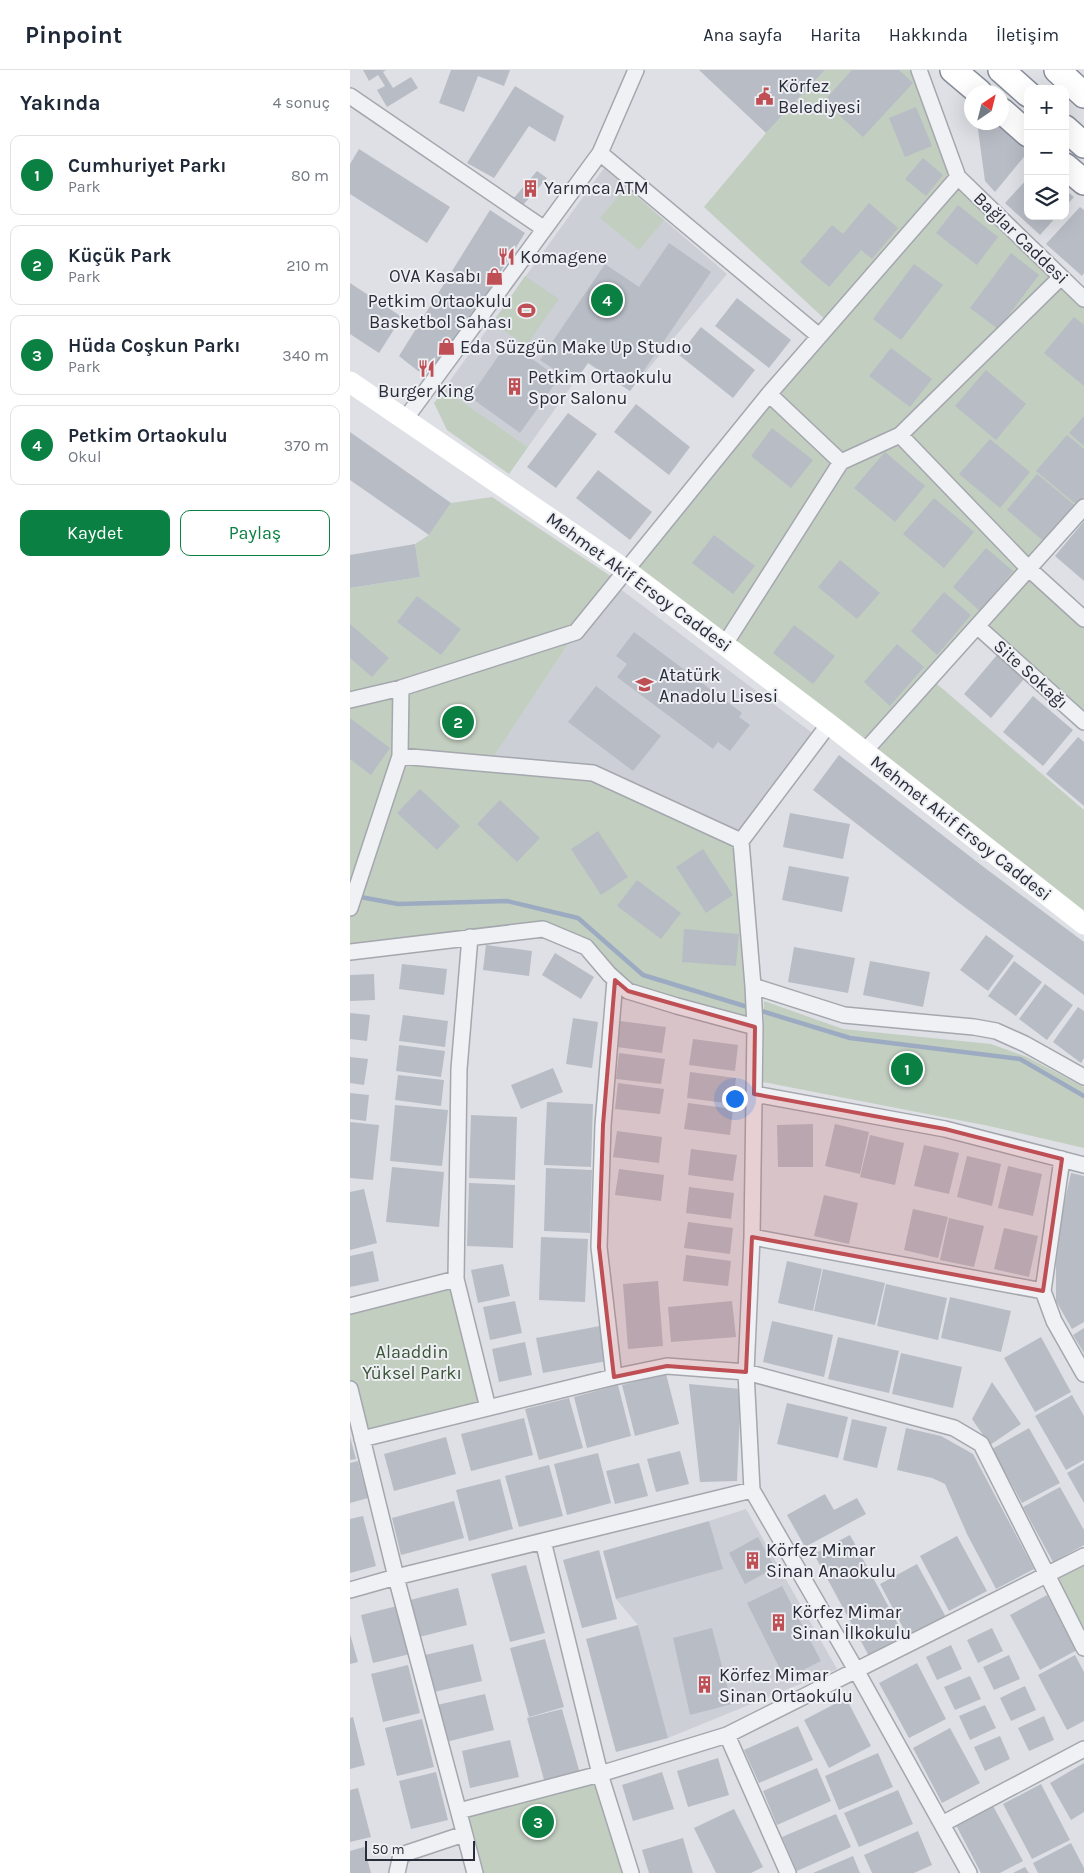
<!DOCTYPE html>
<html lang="tr">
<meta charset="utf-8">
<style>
:root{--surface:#fff;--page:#f2f2f3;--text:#1f2937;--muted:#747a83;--line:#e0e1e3;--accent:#0b8043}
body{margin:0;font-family:Karla,sans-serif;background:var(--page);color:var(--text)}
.controls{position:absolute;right:15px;top:15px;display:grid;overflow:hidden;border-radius:10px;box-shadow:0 5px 20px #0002}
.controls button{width:45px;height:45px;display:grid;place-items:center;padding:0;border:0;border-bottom:1px solid var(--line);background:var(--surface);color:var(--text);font:25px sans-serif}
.compass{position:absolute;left:614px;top:15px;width:45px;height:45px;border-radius:50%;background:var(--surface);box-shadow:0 5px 20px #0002;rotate:35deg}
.scale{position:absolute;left:15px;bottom:12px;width:110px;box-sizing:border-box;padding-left:5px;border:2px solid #292d3a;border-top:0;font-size:14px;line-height:18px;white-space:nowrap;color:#292d3a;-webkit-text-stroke:4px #edeff3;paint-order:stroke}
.you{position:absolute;left:384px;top:1028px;width:18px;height:18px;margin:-12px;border:4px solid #fff;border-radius:50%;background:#1a73e8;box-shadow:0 0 0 8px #1a73e833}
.badge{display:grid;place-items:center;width:32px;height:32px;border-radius:50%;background:var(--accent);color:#fff;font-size:16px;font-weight:700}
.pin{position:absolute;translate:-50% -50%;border:2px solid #fff;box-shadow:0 1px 5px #0006}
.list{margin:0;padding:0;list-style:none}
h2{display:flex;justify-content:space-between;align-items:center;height:65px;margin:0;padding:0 20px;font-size:21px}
h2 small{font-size:16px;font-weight:400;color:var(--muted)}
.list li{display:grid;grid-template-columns:32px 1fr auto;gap:15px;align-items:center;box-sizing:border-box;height:80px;margin:0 10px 10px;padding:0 10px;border:1px solid var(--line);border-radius:10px}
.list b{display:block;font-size:19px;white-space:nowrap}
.list p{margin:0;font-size:16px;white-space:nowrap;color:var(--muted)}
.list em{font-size:16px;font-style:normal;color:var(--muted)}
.actions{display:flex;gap:10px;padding:15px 20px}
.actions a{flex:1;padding:11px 0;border:1px solid var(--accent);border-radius:10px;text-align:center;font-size:18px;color:var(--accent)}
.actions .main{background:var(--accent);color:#fff}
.icon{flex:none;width:28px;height:28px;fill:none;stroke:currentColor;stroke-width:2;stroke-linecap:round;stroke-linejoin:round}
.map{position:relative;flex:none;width:734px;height:1803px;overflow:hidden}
header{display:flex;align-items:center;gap:30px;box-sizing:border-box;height:70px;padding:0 25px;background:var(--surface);border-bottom:1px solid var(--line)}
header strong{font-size:24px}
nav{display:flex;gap:28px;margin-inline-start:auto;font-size:18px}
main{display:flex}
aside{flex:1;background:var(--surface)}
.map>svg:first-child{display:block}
.built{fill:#cccfd6}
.green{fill:#c2cec0}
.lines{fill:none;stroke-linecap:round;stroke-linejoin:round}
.stream{stroke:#9cabc2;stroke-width:4.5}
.building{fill:#b8bcc5}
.minor-casing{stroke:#a4a7ae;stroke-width:18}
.trunk-casing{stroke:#878d9a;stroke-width:28}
.minor{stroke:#f0f1f4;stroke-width:15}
.secondary{stroke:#fff;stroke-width:21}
.trunk{stroke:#fff;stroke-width:25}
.marked{fill:#be4f55;fill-opacity:0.2;stroke:#be4f55;stroke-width:4;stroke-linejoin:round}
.labels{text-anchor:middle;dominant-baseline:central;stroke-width:4;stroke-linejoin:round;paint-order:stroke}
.poi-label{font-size:18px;fill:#292d3a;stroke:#edeff3;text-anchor:start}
.street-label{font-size:18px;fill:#292d3a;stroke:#edeff3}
.park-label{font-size:18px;fill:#3a5438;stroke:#edeff3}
</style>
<header>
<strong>Pinpoint</strong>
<nav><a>Ana sayfa</a><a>Harita</a><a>Hakkında</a><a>İletişim</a></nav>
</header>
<main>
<aside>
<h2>Yakında<small>4 sonuç</small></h2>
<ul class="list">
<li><span class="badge">1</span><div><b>Cumhuriyet Parkı</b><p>Park</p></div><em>80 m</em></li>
<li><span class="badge">2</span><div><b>Küçük Park</b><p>Park</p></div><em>210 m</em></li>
<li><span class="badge">3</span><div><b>Hüda Coşkun Parkı</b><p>Park</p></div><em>340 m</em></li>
<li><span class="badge">4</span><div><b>Petkim Ortaokulu</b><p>Okul</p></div><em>370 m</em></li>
</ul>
<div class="actions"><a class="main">Kaydet</a><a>Paylaş</a></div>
</aside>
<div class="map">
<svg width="734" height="1803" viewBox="0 0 734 1803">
<rect width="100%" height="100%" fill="#dee0e5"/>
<path class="built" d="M254 98 377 204 280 321 238 293 178 377 94 319Z
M265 515 469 668 391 771 139 694 226 562Z
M396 1439 487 1599 318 1668 288 1555 266 1529 372 1499 359 1451Z"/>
<path class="green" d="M475 0H569L608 107 734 229V437L678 498 734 549V652L628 556 580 608 734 740V854L277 501 480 254 354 137 416 63Z
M276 117 314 150 289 180 250 148Z
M175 206 209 229 176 276 143 253Z
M94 319 178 377 159 404 97 360 84 333Z
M142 427 268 511 226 562 139 694 243 703 391 771 405 957 278 921 236 877 193 859 0 882V518L70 507 65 474 79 465 101 433Z
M414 931 493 959 641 974 677 987 734 1017V1078L639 1056 413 1012Z
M106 1209 138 1338 12 1369 0 1319V1236Z
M734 1486V1578L696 1505Z
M250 1704 281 1803H125L109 1741Z"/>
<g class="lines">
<path class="stream" d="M5 826 48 834 157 831 228 848 293 905 401 938
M408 940 500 968 670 989 734 1026"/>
</g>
<path class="building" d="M13 0H36L33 2 43 18 61 7 68 18 37 37 27 20 35 16 28 5 19 11Z
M101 0H160L154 16 128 6 114 42 89 33Z
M349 0H475L416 63Z
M502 0H549L563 13 513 67 474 31Z
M165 16 214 46 205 72 179 56 144 108 117 93Z
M566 37 582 76 555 87 539 48Z
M627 52H645L678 82 645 122 635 111Z
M9 79 100 137 77 173 0 124V94Z
M573 88 593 105 576 126 555 109Z
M187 101 197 108 173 135 163 129Z
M678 108V146H707L690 165 655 133Z
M715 120 724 127 715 137Z
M519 133 548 158 522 189 511 180 479 217 450 192 482 155 493 164Z
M608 135 648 167 627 195 586 163Z
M730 137 734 140V203L732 206 696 174Z
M140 140 175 163 92 295 85 300 76 302 68 301 49 286Z
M319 173 361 202 280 321 238 293 224 313 190 290 255 194 289 217Z
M661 183 689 205 648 259 620 238Z
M564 194 593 215 551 270 523 249Z
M0 213 52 247 29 283 0 264Z
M387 228 441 270 419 298 365 256Z
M724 247 734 255V316L694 283Z
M351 257 405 300 383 328 329 285Z
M158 272 209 308 170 363 120 327Z
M541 278 582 309 560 337 519 306Z
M636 300 676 334 646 370 605 336Z
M286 334 340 377 319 405 264 362Z
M218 343 247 364 206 418 177 397Z
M734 346V376L719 363Z
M422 358 463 390 441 418 401 386Z
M0 362 101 433 79 465 0 410Z
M717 365 734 379V426L727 435 686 401Z
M640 369 680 402 650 438 609 404Z
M535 382 575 416 545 452 504 418Z
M248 400 302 442 280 470 226 428Z
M687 404 728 438 697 474 657 440Z
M584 428 624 462 594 498 553 464Z
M734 451V511L705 486Z
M364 465 405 496 383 524 342 493Z
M65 474 70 507 0 518V485Z
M636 478 663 501 630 541 603 517Z
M490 490 530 523 507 549 468 517Z
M594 522 621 545 587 585 561 561Z
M67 526 111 559 91 585 47 552Z
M0 554 39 588 22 607 0 588Z
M444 555 485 586 463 614 423 583Z
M284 562 392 643 389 647 400 655 380 681 368 672 363 679 267 607 277 594 266 586Z
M547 574 574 597 540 636 514 612Z
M647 585 674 609 641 648 614 624Z
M246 616 311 666 283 701 218 652Z
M683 626 723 660 693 696 653 662Z
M0 648 40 678 21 705 0 689Z
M728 667 734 672V736L696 704Z
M489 685 635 798 734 872V925L609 833 463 720Z
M70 719 110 756 87 780 47 743Z
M150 730 190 768 167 792 127 754Z
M440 743 500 754 493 789 433 777Z
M248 761 278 807 251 825 221 779Z
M353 779 383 825 356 843 326 797Z
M439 796 499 807 492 842 432 830Z
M287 810 331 843 311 869 267 836Z
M334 859 389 864 386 896 332 892Z
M636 865 664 886 638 921 610 900Z
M136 875 182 881 179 906 133 900Z
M444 877 505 888 498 923 438 912Z
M205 883 244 907 231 929 192 905Z
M520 891 580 902 573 937 513 925Z
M664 891 692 912 666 946 638 926Z
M52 894 97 899 94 925 49 919Z
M24 904 25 930 0 931V905Z
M695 914 723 935 697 970 669 949Z
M728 937 734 941V988L731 993 703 972Z
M0 943 20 945 17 971 0 969Z
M53 945 98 951 95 977 49 971Z
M223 948 248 952 242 998 216 994Z
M270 951 316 957 312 983 267 977Z
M343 969 388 975 385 1001 339 995Z
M49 975 95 981 91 1007 46 1001Z
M269 983 315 989 311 1014 266 1009Z
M0 987 18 989 14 1015 0 1013Z
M203 998 213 1022 171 1039 161 1015Z
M340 1002 386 1008 383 1034 337 1028Z
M48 1005 94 1010 91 1036 45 1030Z
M268 1013 314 1019 310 1044 265 1039Z
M0 1023 19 1025 16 1051 0 1049Z
M197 1032 243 1034 241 1097 194 1095Z
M338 1033 383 1039 380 1065 334 1059Z
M45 1035 98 1040 92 1096 40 1091Z
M121 1045 167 1047 165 1110 119 1108Z
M0 1052 29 1055 23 1110 0 1108Z
M463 1054V1097H428L427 1055Z
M485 1054 519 1062 510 1104 475 1096Z
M267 1061 312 1067 309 1093 263 1087Z
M520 1065 554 1073 545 1115 510 1107Z
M574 1075 609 1083 599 1124 564 1116Z
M341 1079 387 1085 383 1111 338 1105Z
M617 1086 651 1094 642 1136 607 1127Z
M658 1096 692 1104 683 1146 648 1138Z
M42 1097 94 1102 89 1157 36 1152Z
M196 1098 242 1100 240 1163 194 1161Z
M269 1099 314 1105 311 1131 265 1125Z
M721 1103 734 1106V1252L722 1259 706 1231V1192L712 1144Z
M119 1113 165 1115 163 1178 117 1176Z
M339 1117 384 1123 381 1149 336 1143Z
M14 1119 27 1173 0 1180V1122Z
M474 1125 508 1133 499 1174 464 1166Z
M563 1139 598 1147 588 1188 554 1180Z
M599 1148 634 1156 624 1197 590 1190Z
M338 1152 383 1158 380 1184 334 1178Z
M654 1158 688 1166 679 1207 644 1199Z
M191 1167 238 1169 235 1232 189 1230Z
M23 1181 29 1211 0 1217V1186Z
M336 1185 381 1191 378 1216 333 1211Z
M437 1191 472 1199 463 1241 428 1233Z
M153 1194 160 1226 128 1233 121 1200Z
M473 1199 535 1213 525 1255 464 1241Z
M308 1211 313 1276 278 1279 273 1214Z
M536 1214 597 1228 588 1270 527 1256Z
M600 1227 661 1241 651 1282 591 1268Z
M165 1231 172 1263 140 1270 133 1237Z
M382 1231 386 1267 321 1272 318 1237Z
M422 1251 483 1265 474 1307 413 1292Z
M250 1256 257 1291 193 1303 186 1268Z
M734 1258V1283L723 1265Z
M488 1267 549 1281 539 1323 478 1309Z
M691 1267 721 1322 685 1342 654 1288Z
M175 1272 182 1305 149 1312 142 1279Z
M551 1283 612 1297 603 1338 542 1324Z
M316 1304 329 1354 285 1366 272 1315Z
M642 1312 671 1354 640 1375 622 1349Z
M339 1314 391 1319 387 1411 350 1412Z
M268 1315 281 1366 237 1378 224 1327Z
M722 1325 734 1346V1390L716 1400 685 1346Z
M219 1328 233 1378 189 1390 175 1339Z
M437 1333 498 1347 488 1388 427 1374Z
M174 1348 183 1385 121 1401 111 1364Z
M502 1349 537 1357 527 1398 493 1390Z
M556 1358 591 1366 623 1384 684 1499 646 1519 617 1464 595 1414 582 1408 547 1400Z
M679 1358 710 1413 672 1433 642 1379Z
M0 1367 6 1389 0 1390Z
M96 1367 106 1404 44 1421 34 1384Z
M330 1381 339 1414 306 1422 297 1389Z
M248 1383 261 1433 217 1445 204 1394Z
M8 1391 18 1428 0 1433V1393Z
M289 1393 298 1426 265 1434 256 1401Z
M734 1393V1433L717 1403Z
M199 1395 213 1446 169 1457 155 1406Z
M150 1409 163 1459 119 1471 106 1420Z
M710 1417 734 1460V1475L703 1492 673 1437Z
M475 1424 484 1440 507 1428 516 1444 455 1477 437 1445Z
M104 1431 114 1468 51 1485 42 1448Z
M13 1446 26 1496 0 1503V1449Z
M359 1451 373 1499 266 1529 253 1481Z
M500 1465 556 1569 520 1588 464 1484Z
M607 1466 637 1521 599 1541 570 1486Z
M408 1467 425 1498 395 1514 379 1483Z
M249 1480 267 1549 232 1558 213 1490Z
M567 1494 597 1549 559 1569 530 1514Z
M176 1495 195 1563 160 1572 141 1504Z
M432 1516 471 1591 435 1609 397 1533Z
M108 1518 117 1555 69 1567 60 1530Z
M697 1525 727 1580 690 1600 660 1545Z
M47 1536 60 1584 23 1593 11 1545Z
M288 1555 318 1668 266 1682 236 1569Z
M362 1558 382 1634 340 1645 323 1568Z
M642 1558 653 1581 628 1593 617 1570Z
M0 1564 8 1592 0 1594Z
M195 1569 214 1637 179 1647 160 1578Z
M123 1574 132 1611 84 1622 75 1585Z
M601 1575 612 1599 587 1610 576 1587Z
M659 1585 670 1609 644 1620 633 1597Z
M725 1585 734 1602V1651L717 1660 688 1605Z
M567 1593 596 1649 559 1668 529 1613Z
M58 1595 70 1643 33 1652 21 1604Z
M620 1606 631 1629 605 1640 594 1617Z
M675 1616 686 1640 661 1651 650 1628Z
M135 1624 144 1660 96 1672 87 1635Z
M496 1628 521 1676 479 1698 454 1650Z
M635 1635 646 1658 620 1670 609 1646Z
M212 1639 231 1707 196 1717 177 1648Z
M694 1646 704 1670 679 1681 668 1658Z
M3 1647 15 1695 0 1699V1648Z
M72 1649 84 1697 47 1706 35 1658Z
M448 1656 463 1690 409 1713 394 1680Z
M600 1658 630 1713 592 1733 563 1678Z
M650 1666 660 1689 635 1701 624 1677Z
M160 1670 169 1707 120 1718 112 1681Z
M528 1683 543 1717 489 1740 475 1706Z
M368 1688 379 1725 338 1737 327 1701Z
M734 1693V1742L721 1750 700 1713Z
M467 1698 481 1731 427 1755 413 1721Z
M86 1702 98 1750 61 1759 49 1711Z
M312 1702 324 1739 283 1751 272 1715Z
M691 1714 720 1770 682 1789 653 1734Z
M8 1718 21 1767 0 1772V1720Z
M548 1720 563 1754 509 1777 494 1743Z
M643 1736 673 1791 650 1803H631L606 1755Z
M384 1739 413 1797 401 1803H366L344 1758Z
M486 1744 501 1777 447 1801 432 1767Z
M568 1761 582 1795 564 1803H522L514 1785Z
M333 1768 343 1803H299L292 1780Z
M721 1773 734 1798V1803H688L683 1793Z
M14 1777 21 1803H0V1781Z
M503 1786 510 1803H463Z
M675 1797 679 1803H663Z"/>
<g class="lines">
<defs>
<path id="minor" d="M569 0 608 107 734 229
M0 26 193 158
M250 83 469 266
M711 207 550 365 678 498 734 549
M419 324 491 392
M56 348 250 83 286 0
M627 556 734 652
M375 574 491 392 550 365
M0 630 51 618 226 562 419 324 608 107
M479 654 391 771 403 916 405 957 402 1167 396 1302 402 1420 506 1600 619 1803
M514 682 734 437
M50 686 243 703 391 771
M0 838 50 686 51 618
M120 867 109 999 106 1209 138 1338
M0 882 193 859 236 877 259 904 278 921 327 936 405 957
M403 916 494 945 624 957 646 961 675 974 734 1007
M404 1024 595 1059 734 1095
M712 1089 693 1221 704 1251 734 1304
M402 1167 693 1221
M0 1236 106 1209
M264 1307 249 1177 253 1055 265 910
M0 1319 46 1507 125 1803
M12 1369 264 1307 317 1296 396 1302 604 1358 631 1374 734 1578
M193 1471 250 1704 281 1803
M0 1520 46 1507 402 1420
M377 1665 438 1803
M109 1741 250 1704 377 1665 734 1486
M592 1754 734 1679
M47 1803 51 1785 114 1764"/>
<path id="trunk" d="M603 0 629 22
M651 0 678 24
M707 0 734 25
M652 41 678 64
M715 58 734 75
M715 96 734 112"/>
</defs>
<use href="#minor" class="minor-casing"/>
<use href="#trunk" class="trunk-casing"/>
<use href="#minor" class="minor"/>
<path class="secondary" d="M0 312 277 501 479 654 734 854"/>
<use href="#trunk" class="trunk"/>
</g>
<path class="marked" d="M265 910 278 921 405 957 404 1024 595 1059 712 1089 693 1221 402 1167 396 1302 317 1296 264 1307 249 1177 253 1055Z"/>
<defs>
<symbol id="civic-bare" viewBox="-9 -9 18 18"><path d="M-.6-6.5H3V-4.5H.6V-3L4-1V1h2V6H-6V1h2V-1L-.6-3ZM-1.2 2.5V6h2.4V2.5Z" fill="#be4f55" stroke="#edeff3" stroke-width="2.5" paint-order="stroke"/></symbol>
<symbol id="building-bare" viewBox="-9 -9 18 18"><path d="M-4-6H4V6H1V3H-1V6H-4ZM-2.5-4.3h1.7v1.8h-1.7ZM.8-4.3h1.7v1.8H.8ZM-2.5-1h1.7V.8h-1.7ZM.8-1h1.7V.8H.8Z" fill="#be4f55" stroke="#edeff3" stroke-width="2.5" paint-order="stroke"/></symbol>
<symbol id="restaurant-bare" viewBox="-9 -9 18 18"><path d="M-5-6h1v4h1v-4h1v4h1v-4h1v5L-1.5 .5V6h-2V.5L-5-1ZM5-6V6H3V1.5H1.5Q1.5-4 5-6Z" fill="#be4f55" stroke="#edeff3" stroke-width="2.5" paint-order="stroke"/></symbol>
<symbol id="shop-bare" viewBox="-9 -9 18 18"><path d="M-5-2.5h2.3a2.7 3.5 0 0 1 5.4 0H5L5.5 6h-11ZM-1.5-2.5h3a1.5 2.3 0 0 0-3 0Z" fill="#be4f55" stroke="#edeff3" stroke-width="2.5" paint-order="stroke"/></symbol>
<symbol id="stadium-bare" viewBox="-9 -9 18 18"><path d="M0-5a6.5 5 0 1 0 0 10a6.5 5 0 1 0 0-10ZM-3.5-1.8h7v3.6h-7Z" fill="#be4f55" stroke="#edeff3" stroke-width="2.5" paint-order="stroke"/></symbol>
<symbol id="school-bare" viewBox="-9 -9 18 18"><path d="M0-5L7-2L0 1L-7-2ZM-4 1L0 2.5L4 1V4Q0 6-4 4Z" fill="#be4f55" stroke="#edeff3" stroke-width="2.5" paint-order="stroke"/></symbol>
</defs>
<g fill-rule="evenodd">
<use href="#civic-bare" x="402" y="14" width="25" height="25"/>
<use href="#building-bare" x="168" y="106" width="25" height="25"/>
<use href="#restaurant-bare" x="144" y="174" width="25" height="25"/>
<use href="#shop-bare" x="132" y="194" width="25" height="25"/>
<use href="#stadium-bare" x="164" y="228" width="25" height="25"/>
<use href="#shop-bare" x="84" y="264" width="25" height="25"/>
<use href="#restaurant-bare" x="64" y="286" width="25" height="25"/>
<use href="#building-bare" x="152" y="304" width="25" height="25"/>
<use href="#school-bare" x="282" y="602" width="25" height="25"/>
<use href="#building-bare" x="390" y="1478" width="25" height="25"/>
<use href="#building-bare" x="416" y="1540" width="25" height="25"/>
<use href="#building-bare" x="342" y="1602" width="25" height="25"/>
</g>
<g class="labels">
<g class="poi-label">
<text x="428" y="16">Körfez<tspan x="428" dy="21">Belediyesi</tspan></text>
<text x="194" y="118">Yarımca ATM</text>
<text x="170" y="187">Komagene</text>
<text x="131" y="206" text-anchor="end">OVA Kasabı</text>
<text x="162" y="231" text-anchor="end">Petkim Ortaokulu<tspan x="162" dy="21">Basketbol Sahası</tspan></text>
<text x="110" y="277">Eda Süzgün Make Up Studıo</text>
<text x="178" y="307">Petkim Ortaokulu<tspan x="178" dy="21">Spor Salonu</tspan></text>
<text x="76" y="321" text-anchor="middle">Burger King</text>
<text x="309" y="605">Atatürk<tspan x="309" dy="21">Anadolu Lisesi</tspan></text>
<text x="416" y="1480">Körfez Mimar<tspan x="416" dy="21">Sinan Anaokulu</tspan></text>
<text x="442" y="1542">Körfez Mimar<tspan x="442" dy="21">Sinan İlkokulu</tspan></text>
<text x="369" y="1605">Körfez Mimar<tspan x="369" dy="21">Sinan Ortaokulu</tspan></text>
</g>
<g class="street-label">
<text transform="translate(671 168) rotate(44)">Bağlar Caddesi</text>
<text transform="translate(289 512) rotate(36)">Mehmet Akif Ersoy Caddesi</text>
<text transform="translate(681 604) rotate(42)">Site Sokağı</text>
<text transform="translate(611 758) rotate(38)">Mehmet Akif Ersoy Caddesi</text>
</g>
<g class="park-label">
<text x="62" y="1282">Alaaddin<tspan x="62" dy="21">Yüksel Parkı</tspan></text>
</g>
</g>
</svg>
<div class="controls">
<button>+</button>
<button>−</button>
<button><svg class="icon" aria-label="layers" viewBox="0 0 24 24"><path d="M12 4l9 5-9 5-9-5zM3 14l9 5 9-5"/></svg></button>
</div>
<svg class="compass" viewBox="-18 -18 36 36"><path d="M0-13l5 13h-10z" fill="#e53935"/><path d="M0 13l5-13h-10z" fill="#747a83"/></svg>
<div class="scale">50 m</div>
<div class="you"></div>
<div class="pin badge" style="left:557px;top:999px">1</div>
<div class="pin badge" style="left:108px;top:652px">2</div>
<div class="pin badge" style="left:188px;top:1752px">3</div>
<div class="pin badge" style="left:257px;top:230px">4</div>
</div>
</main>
